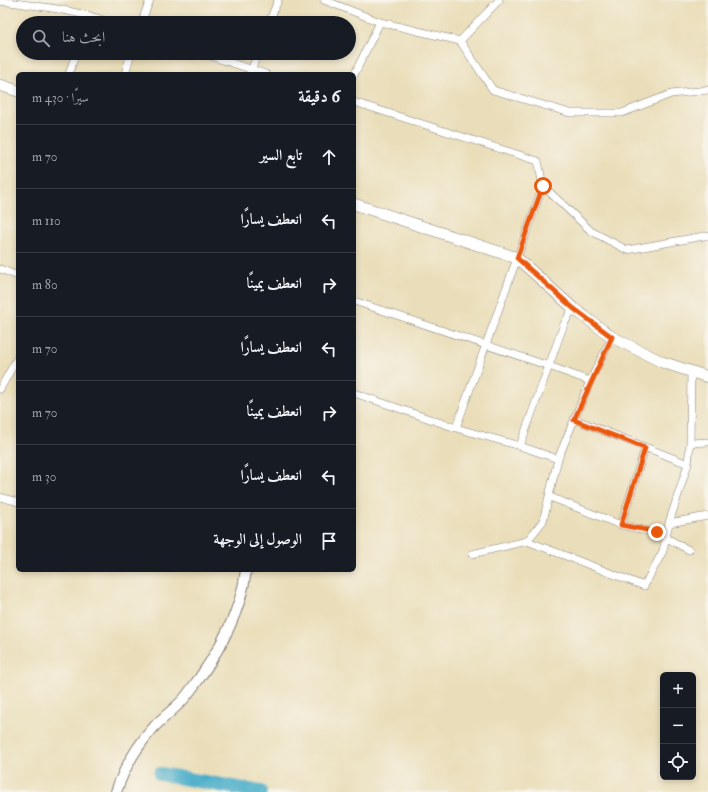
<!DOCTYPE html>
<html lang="ar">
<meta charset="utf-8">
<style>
:root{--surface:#171b24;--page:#20242c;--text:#f1f3f6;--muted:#9ea1a6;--line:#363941}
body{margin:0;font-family:"IM FELL Double Pica",Amiri,serif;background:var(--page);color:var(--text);direction:rtl}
.controls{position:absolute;right:12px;bottom:12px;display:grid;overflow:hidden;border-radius:6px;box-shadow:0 2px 6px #0003}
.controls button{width:36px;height:36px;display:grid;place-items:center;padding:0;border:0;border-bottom:1px solid var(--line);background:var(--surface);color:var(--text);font:20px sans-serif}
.stop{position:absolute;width:12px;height:12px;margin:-9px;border:3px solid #ea580c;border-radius:50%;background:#fff}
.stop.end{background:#ea580c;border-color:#fff;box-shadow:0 1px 4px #0008}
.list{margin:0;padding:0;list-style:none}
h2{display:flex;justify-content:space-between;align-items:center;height:52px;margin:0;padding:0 16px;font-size:17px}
h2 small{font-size:13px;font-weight:400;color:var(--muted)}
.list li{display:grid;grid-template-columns:26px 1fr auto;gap:12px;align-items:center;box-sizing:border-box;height:64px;padding:0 16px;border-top:1px solid var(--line)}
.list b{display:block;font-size:15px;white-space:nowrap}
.list em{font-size:13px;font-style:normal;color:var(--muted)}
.icon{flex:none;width:22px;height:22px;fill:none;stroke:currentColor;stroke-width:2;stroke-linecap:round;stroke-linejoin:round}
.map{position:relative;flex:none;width:708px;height:792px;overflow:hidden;direction:ltr}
.search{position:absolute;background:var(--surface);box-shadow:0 2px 6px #0003;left:16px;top:16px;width:340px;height:44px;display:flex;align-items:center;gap:10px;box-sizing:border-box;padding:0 14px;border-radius:22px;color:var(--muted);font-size:15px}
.panel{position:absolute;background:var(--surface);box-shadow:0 2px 6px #0003;left:16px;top:72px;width:340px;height:500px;border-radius:6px;direction:rtl}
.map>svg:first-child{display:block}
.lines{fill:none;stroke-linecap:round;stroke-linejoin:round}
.river{stroke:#4aadc9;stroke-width:14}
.street-casing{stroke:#86807a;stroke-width:8}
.secondary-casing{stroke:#86807a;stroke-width:12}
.primary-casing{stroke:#86807a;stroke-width:12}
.street{stroke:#fff;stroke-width:7}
.secondary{stroke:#fff;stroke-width:10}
.primary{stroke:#fff;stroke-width:11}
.route{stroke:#ea580c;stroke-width:5}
</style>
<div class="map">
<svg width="708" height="792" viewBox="0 0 708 792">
<rect width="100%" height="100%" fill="#f7f3e8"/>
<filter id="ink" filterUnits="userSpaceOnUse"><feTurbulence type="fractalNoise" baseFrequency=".025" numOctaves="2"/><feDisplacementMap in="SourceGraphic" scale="8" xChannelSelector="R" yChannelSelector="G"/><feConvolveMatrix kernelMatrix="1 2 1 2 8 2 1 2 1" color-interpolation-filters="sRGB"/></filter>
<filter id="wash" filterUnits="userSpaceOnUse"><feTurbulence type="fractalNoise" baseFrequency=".012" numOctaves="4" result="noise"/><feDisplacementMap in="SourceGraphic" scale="16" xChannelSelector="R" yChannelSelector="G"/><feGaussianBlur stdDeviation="0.9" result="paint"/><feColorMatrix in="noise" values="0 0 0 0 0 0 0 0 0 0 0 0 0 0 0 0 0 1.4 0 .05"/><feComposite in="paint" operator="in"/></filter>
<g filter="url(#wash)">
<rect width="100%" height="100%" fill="#eadeba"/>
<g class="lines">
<path class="river" d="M160 774 261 792"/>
</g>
</g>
<g filter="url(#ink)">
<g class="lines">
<defs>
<path id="street" d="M324 0 380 22 460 41 499 0
M0 1C39 6 76 10 112 23
M86 23 88 15
M141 23 150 0
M269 23 278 0
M460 41 493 90 570 113H622L671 94 708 90
M201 53 266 74
M250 73 258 53
M69 74 76 53
M125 74 131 53
M354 75 380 22
M354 102 538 161 543 186 456 428
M543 186 591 231 627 250 704 236H708
M0 269 18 276
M354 301 549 366 590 381
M0 389 18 357
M354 393 456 428 520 446 558 459
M574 419 688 464
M690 443 708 442
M520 446 564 324 573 308
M0 497 18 502
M550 497 621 525 657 533 689 550
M669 523 708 516
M621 525 645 448
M527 541 644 586 663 551 669 523 688 464 690 443 691 371
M472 554 527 541 543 521 558 459 590 381 612 337"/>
<path id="secondary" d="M116 792C124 768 137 746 154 727 164 716 178 707 187 695 214 660 241 615 246 570"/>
<path id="primary" d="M0 85 18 91
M354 204 517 258 573 308 612 337 662 362 708 377"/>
</defs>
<use href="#street" class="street-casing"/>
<use href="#secondary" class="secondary-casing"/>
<use href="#primary" class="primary-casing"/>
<use href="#street" class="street"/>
<use href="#secondary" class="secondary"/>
<use href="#primary" class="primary"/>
</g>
</g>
<g class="lines" filter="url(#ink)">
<path class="route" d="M543 186 517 258 573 308 612 337 574 420 645 448 621 525 657 532"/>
</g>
</svg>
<div class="controls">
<button>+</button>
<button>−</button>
<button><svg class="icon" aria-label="locate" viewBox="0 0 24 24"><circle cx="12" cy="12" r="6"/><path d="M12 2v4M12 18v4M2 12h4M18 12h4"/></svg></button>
</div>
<div class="stop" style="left:543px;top:186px"></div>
<div class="stop end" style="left:657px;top:532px"></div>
<div class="search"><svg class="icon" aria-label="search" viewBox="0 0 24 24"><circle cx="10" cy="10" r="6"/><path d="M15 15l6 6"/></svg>ابحث هنا</div>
<section class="panel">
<h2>6 دقيقة<small>سيرًا · 430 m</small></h2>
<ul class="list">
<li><svg class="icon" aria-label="ahead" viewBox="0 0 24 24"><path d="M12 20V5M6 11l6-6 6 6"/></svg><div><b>تابع السير</b></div><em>70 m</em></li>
<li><svg class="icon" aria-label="left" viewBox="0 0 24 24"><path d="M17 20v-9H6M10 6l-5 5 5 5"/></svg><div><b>انعطف يسارًا</b></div><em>110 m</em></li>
<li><svg class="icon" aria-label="right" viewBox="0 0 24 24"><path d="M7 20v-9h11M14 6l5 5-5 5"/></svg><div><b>انعطف يمينًا</b></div><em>80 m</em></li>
<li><svg class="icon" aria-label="left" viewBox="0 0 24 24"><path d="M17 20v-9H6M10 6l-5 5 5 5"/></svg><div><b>انعطف يسارًا</b></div><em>70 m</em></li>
<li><svg class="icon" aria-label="right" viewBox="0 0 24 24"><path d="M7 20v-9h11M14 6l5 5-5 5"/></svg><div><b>انعطف يمينًا</b></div><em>70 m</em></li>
<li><svg class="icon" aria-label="left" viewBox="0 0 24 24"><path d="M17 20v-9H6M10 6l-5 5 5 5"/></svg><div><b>انعطف يسارًا</b></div><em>30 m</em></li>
<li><svg class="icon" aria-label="arrive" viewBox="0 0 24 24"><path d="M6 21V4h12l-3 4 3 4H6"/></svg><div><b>الوصول إلى الوجهة</b></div></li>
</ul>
</section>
</div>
